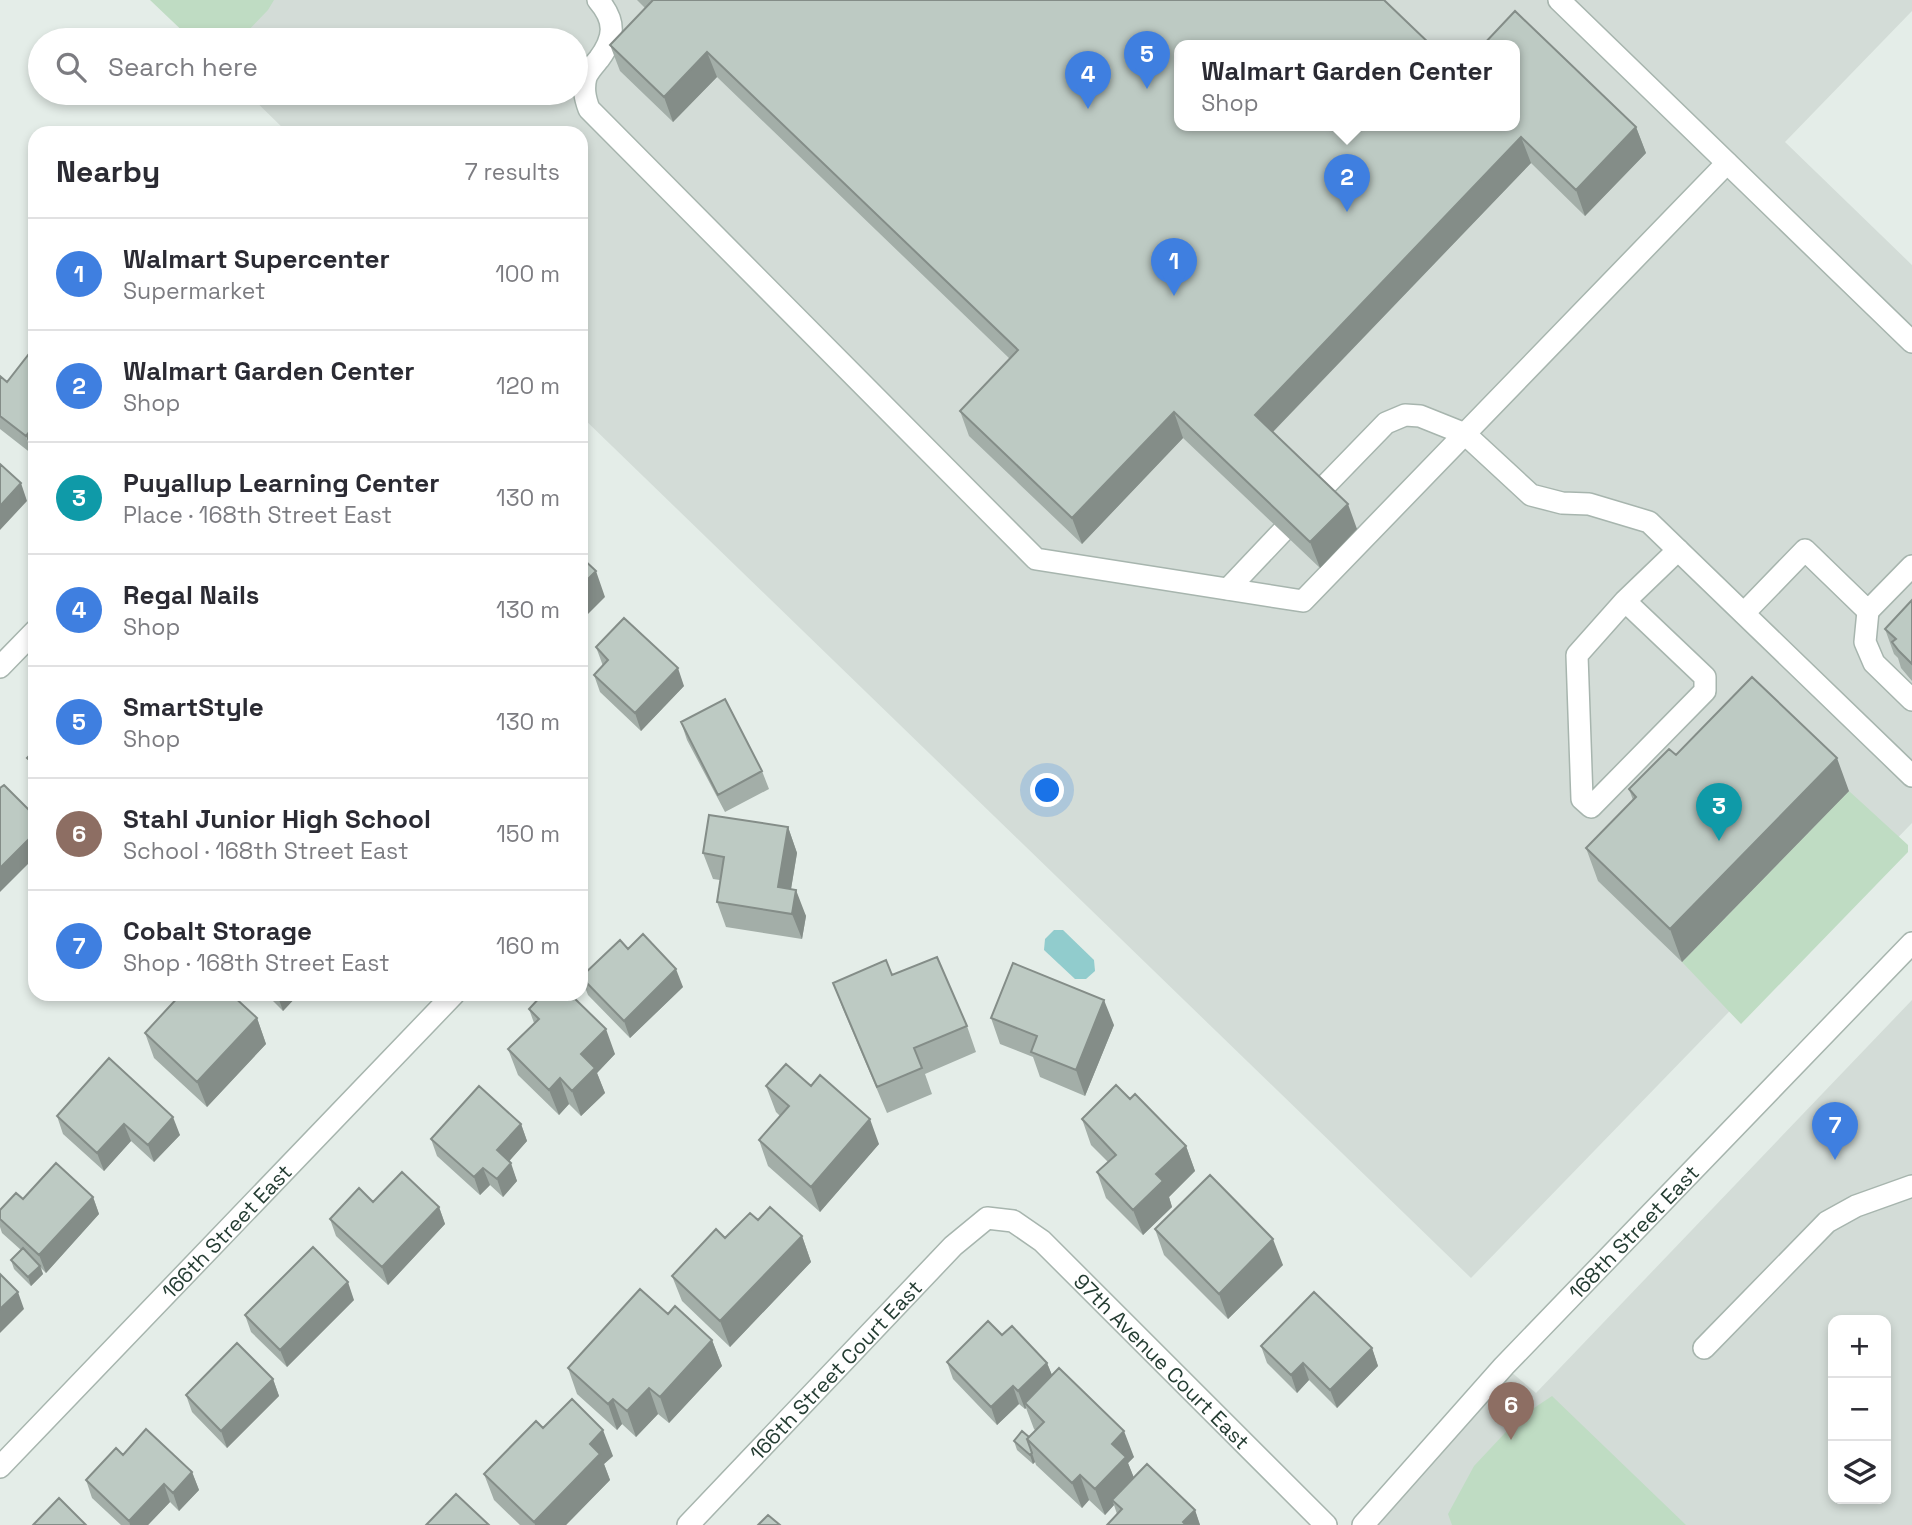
<!DOCTYPE html>
<meta charset="utf-8">
<style>
:root{--surface:#fff;--page:#f7f7f7;--text:#2b2b33;--muted:#7c7c81;--line:#e1e1e2;--accent:#d93025}
body{margin:0;font-family:"Space Grotesk",sans-serif;background:var(--page);color:var(--text)}
.controls{position:absolute;right:21px;bottom:21px;display:grid;overflow:hidden;border-radius:14px;box-shadow:0 4px 10px #0003}
.controls button{width:63px;height:63px;display:grid;place-items:center;padding:0;border:0;border-bottom:2px solid var(--line);background:var(--surface);color:var(--text);font:35px sans-serif}
.you{position:absolute;left:1048px;top:791px;width:24px;height:24px;margin:-18px;border:5px solid #fff;border-radius:50%;background:#1a73e8;box-shadow:0 0 0 10px #1a73e833}
.badge{display:grid;place-items:center;width:46px;height:46px;border-radius:50%;background:var(--accent);color:#fff;font-size:23px;font-weight:700}
.pin{position:absolute;translate:-50% -58px;filter:drop-shadow(0 2px 4px #0008)}
.pin::after{content:'';position:absolute;top:37px;width:24px;height:21px;background:inherit;clip-path:polygon(0 0,100% 0,50% 100%)}
.popup{position:absolute;left:1174px;top:40px;width:346px;height:91px;box-sizing:border-box;display:grid;place-content:center;border-radius:14px;background:var(--surface);filter:drop-shadow(0 2px 5px #0005);font-size:23px;white-space:nowrap;color:var(--muted)}
.popup b{font-size:26px;color:var(--text)}
.popup::after{content:'';position:absolute;left:50%;top:100%;margin-left:-14px;border:14px solid transparent;border-top-color:var(--surface)}
.list{margin:0;padding:0;list-style:none}
h2{display:flex;justify-content:space-between;align-items:center;height:91px;margin:0;padding:0 28px;font-size:30px}
h2 small{font-size:23px;font-weight:400;color:var(--muted)}
.list li{display:grid;grid-template-columns:46px 1fr auto;gap:21px;align-items:center;box-sizing:border-box;height:112px;padding:0 28px;border-top:2px solid var(--line)}
.list b{display:block;font-size:26px;white-space:nowrap}
.list p{margin:0;font-size:23px;white-space:nowrap;color:var(--muted)}
.list em{font-size:23px;font-style:normal;color:var(--muted)}
.icon{flex:none;width:38px;height:38px;fill:none;stroke:currentColor;stroke-width:2;stroke-linecap:round;stroke-linejoin:round}
.map{position:relative;flex:none;width:1912px;height:1525px;overflow:hidden}
.search{position:absolute;background:var(--surface);box-shadow:0 4px 10px #0003;left:28px;top:28px;width:560px;height:77px;display:flex;align-items:center;gap:18px;box-sizing:border-box;padding:0 24px;border-radius:38px;color:var(--muted);font-size:26px}
.panel{position:absolute;background:var(--surface);box-shadow:0 4px 10px #0003;left:28px;top:126px;width:560px;height:875px;border-radius:21px}
.map>svg:first-child{display:block}
.built{fill:#d3dcd7;fill-rule:evenodd}
.green{fill:#bfdcc3}
.water{fill:#91cccd}
.lines{fill:none;stroke-linecap:round;stroke-linejoin:round}
.minor-casing{stroke:#a7b5ae;stroke-width:24}
.minor{stroke:#fff;stroke-width:21}
.wall{fill:#a3aea8}
.shaded-wall{fill:#848d88}
.building{fill:#bdcac3;stroke:#848d88;stroke-width:2}
.labels{text-anchor:middle;dominant-baseline:central;stroke-width:7;stroke-linejoin:round;paint-order:stroke}
.street-label{font-size:21px;fill:#253d33;stroke:#f5f9f6}
</style>
<div class="map">
<svg width="1912" height="1525" viewBox="0 0 1912 1525">
<rect width="100%" height="100%" fill="#e4ede8"/>
<path class="built" d="M151 0H1912V11L1785 142 1912 265V823L1471 1278 581 416V133H288L247 93H576V40H193ZM1179 46H1515V126H1179Z
M1912 1000V1525H1363L1504 1366 1536 1393ZM1833 1320H1886V1499H1833Z"/>
<path class="green" d="M150 0H274L268 10 239 40H192Z
M1849 791 1908 845V852L1741 1024 1682 962Z
M1552 1396 1686 1525H1452L1448 1514 1474 1466 1519 1418Z"/>
<path class="water" d="M1054 930H1063L1094 960 1095 971 1086 979H1075L1044 950 1045 939Z"/>
<g class="lines">
<defs>
<g id="minor">
<path d="M598 0C616 21 615 37 599 59 595 64 589 70 586 77 583 89 585 98 589 109L1036 559 1303 601 1727 163"/>
<path d="M1559 0 1912 342"/>
<path d="M1319 492 1386 423 1405 415 1420 416 1465 434 1531 495 1562 503 1589 504 1649 522 1912 776"/>
<path d="M1228 589 1282 532"/>
<path d="M1625 601 1705 677V691L1591 807 1582 799 1577 655 1625 601 1678 550"/>
<path d="M1868 611 1865 642 1874 663 1912 700"/>
<path d="M1744 613 1805 550 1868 611 1912 566"/>
<path d="M0 667 35 631"/>
<path d="M1704 1348 1827 1222 1856 1206 1912 1186"/>
<path id="s1" d="M0 1467 454 994"/>
<path id="s2" d="M688 1525 953 1246 987 1218 1013 1221 1042 1241 1326 1525"/>
<path id="s3" d="M1363 1525 1504 1366 1912 943"/>
</g>
</defs>
<use href="#minor" class="minor-casing"/>
<use href="#minor" class="minor"/>
</g>
<path class="wall" d="M637 0H1384L1179 46 1636 127 1646 153 1585 216 1531 163 1273 432 1357 529 1320 568 1183 438 1082 544 969 436 960 411 1010 359 717 77 673 122 620 71 610 45 645 8Z
M0 376 7 382 32 454 0 429Z
M1912 600V681L1901 668 1898 658 1894 654 1885 629Z
M596 647 684 686 641 731 600 692 594 675 603 666Z
M681 722 762 771 769 789 725 812 687 740Z
M35 750V776L27 758Z
M1676 755 1849 791 1682 962 1598 881 1586 848 1633 800 1629 789Z
M788 827 797 853 791 889 806 916 802 939 726 927 717 902 720 880 713 879 703 853Z
M628 949 683 987 630 1038 588 995 581 977Z
M892 975 967 1026 976 1052 925 1074 932 1094 887 1113 843 1009 833 983Z
M266 994H299L283 1011Z
M529 1009 615 1054 597 1073 605 1093 581 1116 569 1104 559 1115 518 1075 508 1049 534 1023Z
M257 1018 266 1044 207 1107 154 1058 145 1033Z
M991 1018 1114 1025 1085 1096 1040 1077 1033 1057 1000 1044Z
M109 1058 180 1135 154 1162 131 1141 104 1171 63 1134 57 1116Z
M766 1086 879 1144 820 1212 768 1166 759 1140 780 1116 776 1112Z
M1130 1099 1186 1146 1195 1171 1169 1197 1172 1207 1143 1235 1106 1198 1097 1172 1108 1162 1091 1145 1082 1119Z
M521 1124 527 1141 509 1161 517 1181 503 1197 490 1185 480 1195 437 1156 431 1139Z
M93 1197 99 1214 46 1273 41 1268 43 1274 31 1286 14 1269 11 1260 21 1250 2 1233 0 1227V1219L23 1199Z
M373 1202 439 1207 445 1224 388 1285 336 1236 330 1219Z
M758 1220 802 1236 811 1262 730 1347 682 1301 672 1276 725 1238Z
M1155 1229 1283 1265 1228 1319 1164 1255Z
M354 1300 287 1367 251 1332 245 1315Z
M668 1314 712 1340 722 1366 669 1423 658 1414 636 1437 622 1424 617 1430 577 1394 568 1368Z
M1261 1346 1372 1348 1378 1366 1337 1408 1309 1380 1297 1393 1267 1363Z
M947 1362 1047 1363 1052 1375 1134 1457 1128 1463 1134 1478 1195 1510 1200 1525H1107L1117 1514 1114 1505 1105 1515 1089 1500 1082 1508 1036 1465 1035 1462 1033 1464 1017 1450 1014 1441 1029 1437 1036 1431 1034 1429 1026 1408 1025 1409 1019 1404 997 1425 953 1379Z
M273 1379 279 1396 227 1448 192 1412 186 1395Z
M543 1428 613 1456 604 1464 610 1480 566 1525H520L494 1500 484 1474Z
M123 1455 192 1472 199 1490 179 1511 170 1502 148 1525H121L92 1498 86 1480Z"/>
<path class="shaded-wall" d="M707 52 717 77 673 122 664 97Z
M1636 127 1646 153 1585 216 1576 190Z
M1521 137 1531 163 1265 440 1255 415Z
M1174 412 1183 438 1082 544 1072 518Z
M35 425V450L32 454 26 436Z
M21 483 27 501 0 530V506Z
M1348 504 1357 529 1320 568 1310 542Z
M596 571 605 597 581 621V586Z
M678 668 684 686 641 731 635 713Z
M1837 758 1849 791 1682 962 1670 929Z
M788 827 797 853 787 913 778 887Z
M35 833V857L0 892V868Z
M796 890 806 916 802 939 792 914Z
M676 969 683 987 630 1038 624 1021Z
M277 994H299L283 1011Z
M1104 1000 1114 1025 1085 1096 1076 1070Z
M257 1018 266 1044 207 1107 197 1082Z
M606 1029 615 1054 597 1073 605 1093 581 1116 572 1091 581 1054Z
M560 1078 569 1104 559 1115 549 1090Z
M173 1117 180 1135 154 1162 148 1145Z
M870 1119 879 1144 820 1212 811 1187Z
M124 1124 131 1141 104 1171 97 1153Z
M521 1124 527 1141 503 1168 497 1150Z
M1186 1146 1195 1171 1169 1197 1172 1207 1143 1235 1133 1210 1156 1174Z
M511 1163 517 1181 503 1197 497 1179Z
M483 1168 490 1185 480 1195 474 1177Z
M93 1197 99 1214 46 1273 39 1255Z
M439 1207 445 1224 388 1285 382 1267Z
M802 1236 811 1262 730 1347 720 1321Z
M1273 1239 1283 1265 1228 1319 1219 1294Z
M40 1266 43 1274 31 1286 28 1277Z
M348 1282 354 1300 287 1367 280 1350Z
M18 1292 24 1309 0 1333V1309Z
M712 1340 722 1366 669 1423 660 1397Z
M1372 1348 1378 1366 1337 1408 1330 1390Z
M1047 1363 1054 1380 1025 1403 1026 1408 1025 1409 1018 1391Z
M1303 1363 1309 1380 1297 1393 1291 1375Z
M273 1379 279 1396 227 1448 221 1431Z
M1013 1386 1019 1404 997 1425 991 1407Z
M649 1388 658 1414 636 1437 627 1411Z
M613 1399 622 1424 617 1430 608 1404Z
M603 1430 613 1456 604 1464 610 1480 566 1525H535L534 1522 590 1444Z
M1124 1431 1134 1457 1128 1463 1136 1483 1112 1500 1114 1505 1105 1515 1095 1489 1112 1444Z
M1032 1453 1035 1462 1033 1464 1030 1455Z
M192 1472 199 1490 179 1511 173 1493Z
M1080 1475 1089 1500 1082 1508 1072 1483Z
M164 1484 170 1502 148 1525H130L129 1521Z
M1195 1510 1200 1525H1184L1183 1522Z"/>
<path class="building" d="M653 0H1384L1432 46H1179V126H1515V46H1482L1515 11 1636 127 1576 190 1521 137 1255 415 1348 504 1310 542 1174 412 1072 518 960 411 1018 350 707 52 664 97 610 45Z
M32 350 35 353V425L26 436 0 416V376L7 382Z
M0 464 21 483 0 506Z
M581 557 596 571 581 586Z
M1912 600V664L1899 651 1892 642 1896 639 1885 629Z
M624 618 678 668 635 713 594 675 608 660 596 647Z
M1752 677 1837 758 1670 929 1586 848 1636 797 1629 789 1669 749 1676 755Z
M725 699 762 771 718 795 681 722Z
M35 750V765L27 758Z
M4 785 35 816V833L0 868V788Z
M709 815 788 827 778 887 796 890 792 914 717 902 724 857 703 853Z
M643 934 676 969 624 1021 581 977 620 940 628 949Z
M937 957 967 1026 914 1048 922 1068 877 1087 833 983 886 960 892 975Z
M1013 963 1104 1000 1076 1070 1031 1052 1037 1036 991 1018Z
M181 994H231L257 1018 197 1082 145 1033Z
M543 994H570L606 1029 581 1054 595 1068 572 1091 560 1078 549 1090 508 1049 539 1019 529 1009Z
M109 1058 173 1117 148 1145 124 1124 97 1153 57 1116Z
M786 1064 811 1086 820 1075 870 1119 811 1187 759 1140 789 1106 766 1086Z
M1116 1085 1130 1099 1135 1094 1186 1146 1156 1174 1163 1181 1133 1210 1097 1172 1116 1155 1082 1119Z
M479 1086 521 1124 497 1150 511 1163 497 1179 483 1168 474 1177 431 1139Z
M56 1163 93 1197 39 1255 0 1219V1210L16 1193 23 1199Z
M402 1172 439 1207 382 1267 330 1219 359 1188 373 1202Z
M1210 1175 1273 1239 1219 1294 1155 1229Z
M770 1207 802 1236 720 1321 672 1276 716 1229 725 1238 750 1213 758 1220Z
M313 1247 348 1282 280 1350 245 1315Z
M23 1248 40 1266 28 1277 11 1260Z
M0 1274 18 1292 0 1309Z
M640 1289 668 1314 675 1306 712 1340 660 1397 649 1388 627 1411 613 1399 608 1404 568 1368Z
M1314 1292 1372 1348 1330 1390 1303 1363 1291 1375 1261 1346Z
M988 1321 1002 1335 1012 1326 1047 1363 1018 1391 1013 1386 991 1407 947 1362Z
M237 1343 273 1379 221 1431 186 1395Z
M1059 1368 1124 1431 1112 1444 1126 1457 1095 1489 1080 1475 1072 1483 1027 1439 1044 1422 1025 1403Z
M572 1399 603 1430 590 1444 600 1454 534 1522 484 1474 536 1421 543 1428Z
M146 1429 192 1472 173 1493 164 1484 129 1521 86 1480 116 1448 123 1455Z
M1022 1431 1029 1437 1027 1439 1032 1453 1030 1455 1014 1441Z
M1147 1464 1195 1510 1183 1522 1186 1525H1107L1122 1509 1112 1500Z
M456 1494 489 1525H426Z
M59 1498 86 1525H33Z
M768 1515 780 1525H758Z"/>
<g class="labels">
<g class="street-label">
<text stroke="none"><textPath href="#s1" startOffset="327">166th Street East</textPath></text>
<text stroke="none"><textPath href="#s3" startOffset="399">168th Street East</textPath></text>
<text stroke="none"><textPath href="#s2" startOffset="660">97th Avenue Court East</textPath></text>
<text stroke="none"><textPath href="#s2" startOffset="214">166th Street Court East</textPath></text>
</g>
</g>
</svg>
<div class="controls">
<button>+</button>
<button>−</button>
<button><svg class="icon" aria-label="layers" viewBox="0 0 24 24"><path d="M12 4l9 5-9 5-9-5zM3 14l9 5 9-5"/></svg></button>
</div>
<div class="you"></div>
<div class="pin badge" style="left:1174px;top:296px;background:#3f7fe0">1</div>
<div class="pin badge" style="left:1347px;top:212px;background:#3f7fe0">2</div>
<div class="popup"><b>Walmart Garden Center</b>Shop</div>
<div class="pin badge" style="left:1719px;top:841px;background:#0f9aa8">3</div>
<div class="pin badge" style="left:1088px;top:109px;background:#3f7fe0">4</div>
<div class="pin badge" style="left:1147px;top:89px;background:#3f7fe0">5</div>
<div class="pin badge" style="left:1511px;top:1440px;background:#8d6e63">6</div>
<div class="pin badge" style="left:1835px;top:1160px;background:#3f7fe0">7</div>
<div class="search"><svg class="icon" aria-label="search" viewBox="0 0 24 24"><circle cx="10" cy="10" r="6"/><path d="M15 15l6 6"/></svg>Search here</div>
<section class="panel">
<h2>Nearby<small>7 results</small></h2>
<ul class="list">
<li><span class="badge" style="background:#3f7fe0">1</span><div><b>Walmart Supercenter</b><p>Supermarket</p></div><em>100 m</em></li>
<li><span class="badge" style="background:#3f7fe0">2</span><div><b>Walmart Garden Center</b><p>Shop</p></div><em>120 m</em></li>
<li><span class="badge" style="background:#0f9aa8">3</span><div><b>Puyallup Learning Center</b><p>Place · 168th Street East</p></div><em>130 m</em></li>
<li><span class="badge" style="background:#3f7fe0">4</span><div><b>Regal Nails</b><p>Shop</p></div><em>130 m</em></li>
<li><span class="badge" style="background:#3f7fe0">5</span><div><b>SmartStyle</b><p>Shop</p></div><em>130 m</em></li>
<li><span class="badge" style="background:#8d6e63">6</span><div><b>Stahl Junior High School</b><p>School · 168th Street East</p></div><em>150 m</em></li>
<li><span class="badge" style="background:#3f7fe0">7</span><div><b>Cobalt Storage</b><p>Shop · 168th Street East</p></div><em>160 m</em></li>
</ul>
</section>
</div>
